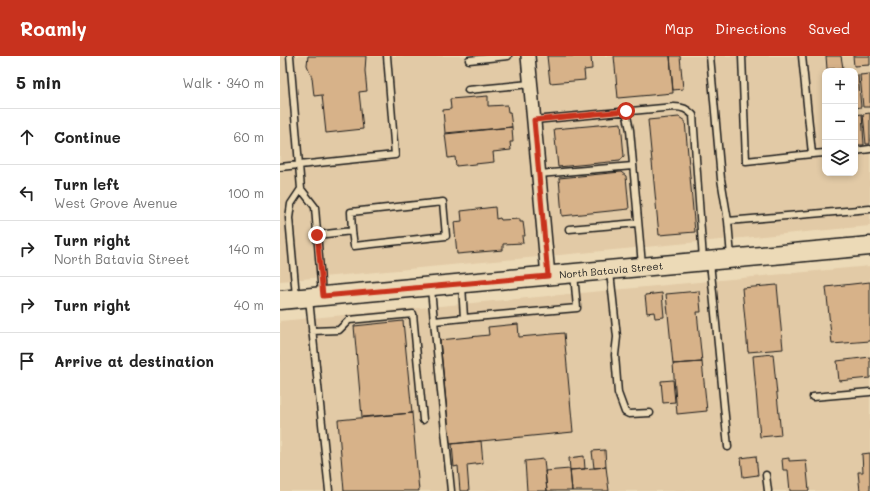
<!DOCTYPE html>
<meta charset="utf-8">
<style>
:root{--surface:#fff;--page:#f6f6f6;--text:#222;--muted:#767676;--line:#e0e0e0;--accent:#c8321e}
body{margin:0;font-family:Mali,sans-serif;background:var(--page);color:var(--text)}
.controls{position:absolute;right:12px;top:12px;display:grid;overflow:hidden;border-radius:8px;box-shadow:0 2px 6px #0003}
.controls button{width:36px;height:36px;display:grid;place-items:center;padding:0;border:0;border-bottom:1px solid var(--line);background:var(--surface);color:var(--text);font:20px sans-serif}
.stop{position:absolute;width:12px;height:12px;margin:-9px;border:3px solid #c8321e;border-radius:50%;background:#fff}
.stop.end{background:#c8321e;border-color:#fff;box-shadow:0 1px 4px #0008}
.list{margin:0;padding:0;list-style:none}
h2{display:flex;justify-content:space-between;align-items:center;height:52px;margin:0;padding:0 16px;font-size:17px}
h2 small{font-size:13px;font-weight:400;color:var(--muted)}
.list li{display:grid;grid-template-columns:26px 1fr auto;gap:12px;align-items:center;box-sizing:border-box;height:56px;padding:0 16px;border-top:1px solid var(--line)}
.list b{display:block;font-size:15px;white-space:nowrap}
.list p{margin:0;font-size:13px;white-space:nowrap;color:var(--muted)}
.list em{font-size:13px;font-style:normal;color:var(--muted)}
.icon{flex:none;width:22px;height:22px;fill:none;stroke:currentColor;stroke-width:2;stroke-linecap:round;stroke-linejoin:round}
.map{position:relative;flex:none;width:590px;height:435px;overflow:hidden}
header{display:flex;align-items:center;gap:24px;box-sizing:border-box;height:56px;padding:0 20px;background:var(--accent);color:#fff}
header strong{font-size:19px}
nav{display:flex;gap:22px;margin-inline-start:auto;font-size:14px}
main{display:flex}
aside{flex:1;background:var(--surface)}
.map>svg:first-child{display:block}
.built{fill:#e2caa6;fill-rule:evenodd}
.building{fill:#d7b289;stroke:#1c1c1c}
.lines{fill:none;stroke-linecap:round;stroke-linejoin:round}
.lane-casing{stroke:#1c1c1c;stroke-width:9}
.street-casing{stroke:#1c1c1c;stroke-width:16}
.secondary-casing{stroke:#1c1c1c;stroke-width:21}
.lane{stroke:#ecdab7;stroke-width:6}
.street{stroke:#ecdab7;stroke-width:13}
.secondary{stroke:#ecdab7;stroke-width:18}
.route{stroke:#c8321e;stroke-width:5}
.labels{text-anchor:middle;dominant-baseline:central;stroke-width:3;stroke-linejoin:round;paint-order:stroke}
.street-label{font-size:10px;fill:#1c1c1c;stroke:#ecdab7}
</style>
<header>
<strong>Roamly</strong>
<nav><a>Map</a><a>Directions</a><a>Saved</a></nav>
</header>
<main>
<aside>
<h2>5 min<small>Walk · 340 m</small></h2>
<ul class="list">
<li><svg class="icon" aria-label="ahead" viewBox="0 0 24 24"><path d="M12 20V5M6 11l6-6 6 6"/></svg><div><b>Continue</b></div><em>60 m</em></li>
<li><svg class="icon" aria-label="left" viewBox="0 0 24 24"><path d="M17 20v-9H6M10 6l-5 5 5 5"/></svg><div><b>Turn left</b><p>West Grove Avenue</p></div><em>100 m</em></li>
<li><svg class="icon" aria-label="right" viewBox="0 0 24 24"><path d="M7 20v-9h11M14 6l5 5-5 5"/></svg><div><b>Turn right</b><p>North Batavia Street</p></div><em>140 m</em></li>
<li><svg class="icon" aria-label="right" viewBox="0 0 24 24"><path d="M7 20v-9h11M14 6l5 5-5 5"/></svg><div><b>Turn right</b></div><em>40 m</em></li>
<li><svg class="icon" aria-label="arrive" viewBox="0 0 24 24"><path d="M6 21V4h12l-3 4 3 4H6"/></svg><div><b>Arrive at destination</b></div></li>
</ul>
</aside>
<div class="map">
<svg width="590" height="435" viewBox="0 0 590 435">
<rect width="100%" height="100%" fill="#ecdab7"/>
<filter id="ink" filterUnits="userSpaceOnUse"><feTurbulence type="fractalNoise" baseFrequency=".025" numOctaves="2"/><feDisplacementMap in="SourceGraphic" scale="8" xChannelSelector="R" yChannelSelector="G"/><feConvolveMatrix kernelMatrix="1 2 1 2 8 2 1 2 1" color-interpolation-filters="sRGB"/></filter>
<g filter="url(#ink)">
<path class="built" d="M0 0H590V170L0 225ZM545 15H575V117H545Z
M590 210V435H0V265Z"/>
<path class="building" d="M28 0H86L85 15 87 35 79 36 83 73 46 77 42 39 34 40 32 22 27 9Z
M267 0H311L312 13 304 14 305 24 270 27Z
M334 0H390L393 37 338 42Z
M390 0H400L403 33 393 34Z
M546 0H561L563 12 547 13Z
M573 0H590V9L574 10Z
M590 18V51H583L580 19Z
M578 19 581 51 575 52V20Z
M208 40V50L227 49 228 56H230L232 71 165 77 163 54 171 53 170 43Z
M590 57V88H586L583 58Z
M582 58 584 89H575V59Z
M399 61 405 65 415 176 379 179 368 64Z
M341 67 344 100 340 105 278 111 274 73Z
M232 71 233 86H230L231 94 213 96 214 106 176 110 175 101 168 102 165 78Z
M341 116 346 120 349 153 282 160 279 122Z
M215 151 216 163 220 162 221 164 240 163V166H243L245 180H242L243 187 223 188V194L177 198 174 166 182 165 181 155Z
M590 226V285L552 288 546 231Z
M497 229 503 293 468 296 462 232Z
M419 235 421 256H417L422 306 393 308 386 238Z
M382 237 384 261 375 262 374 256 367 257 365 239Z
M123 265 132 357 82 361 74 270Z
M238 268 239 281 284 277 293 376 170 388 160 284 209 279 208 271Z
M493 298 501 379 480 381 473 300Z
M590 301V322L559 325 557 305Z
M422 306 427 355 397 358 393 308Z
M393 324 395 346 383 347 381 325Z
M132 357 139 435H64L58 364Z
M201 385 203 407 187 409 189 435H180L178 410 174 411 172 388Z
M325 394 326 411 314 412 312 395Z
M590 397V435H580L578 416H583L582 398Z
M304 400 305 413 290 414 289 402Z
M476 400 478 419 463 421 461 402Z
M509 402V405L526 404 529 435H510L508 414H503L502 403Z
M264 403 267 435H247L245 405Z
M326 411 329 435H292L290 414Z
M290 413 292 435H267L265 415Z"/>
<g class="lines">
<defs>
<path id="lane" d="M10 0 19 109 115 99 107 0
M430 0 441 123 448 165 451 201
M462 0 466 105 532 98
M522 0 532 98 545 97
M189 4 228 0
M188 34 250 28
M346 55 350 74 362 209
M254 64 394 51C403 51 407 53 413 59L423 204
M575 95 590 93
M0 111 19 109 21 133
M259 118 353 110
M448 165 590 153
M289 173 358 167
M37 179 72 175 71 156 163 146 166 180 74 190 72 175
M430 206 448 391
M330 216 337 281 335 299 338 337 345 356 349 358 370 357
M182 229 184 262 297 252 294 218
M151 233 154 265 184 262
M16 240 9 162 11 148 21 133 35 151 42 239
M29 243 49 435
M154 265 171 435
M32 275 59 274 69 264 133 258 143 364
M533 341 590 336
M486 419 488 435"/>
<path id="street" d="M248 0 268 220"/>
<path id="secondary" d="M0 244 590 190"/>
</defs>
<use href="#lane" class="lane-casing"/>
<use href="#street" class="street-casing"/>
<use href="#secondary" class="secondary-casing"/>
<use href="#lane" class="lane"/>
<use href="#street" class="street"/>
<use href="#secondary" class="secondary"/>
</g>
</g>
<g class="lines" filter="url(#ink)">
<path class="route" d="M37 179 43 240 268 220 254 64 346 55"/>
</g>
<g class="labels">
<g class="street-label">
<text transform="translate(331 214) rotate(-5)">North Batavia Street</text>
</g>
</g>
</svg>
<div class="controls">
<button>+</button>
<button>−</button>
<button><svg class="icon" aria-label="layers" viewBox="0 0 24 24"><path d="M12 4l9 5-9 5-9-5zM3 14l9 5 9-5"/></svg></button>
</div>
<div class="stop" style="left:346px;top:55px"></div>
<div class="stop end" style="left:37px;top:179px"></div>
</div>
</main>
